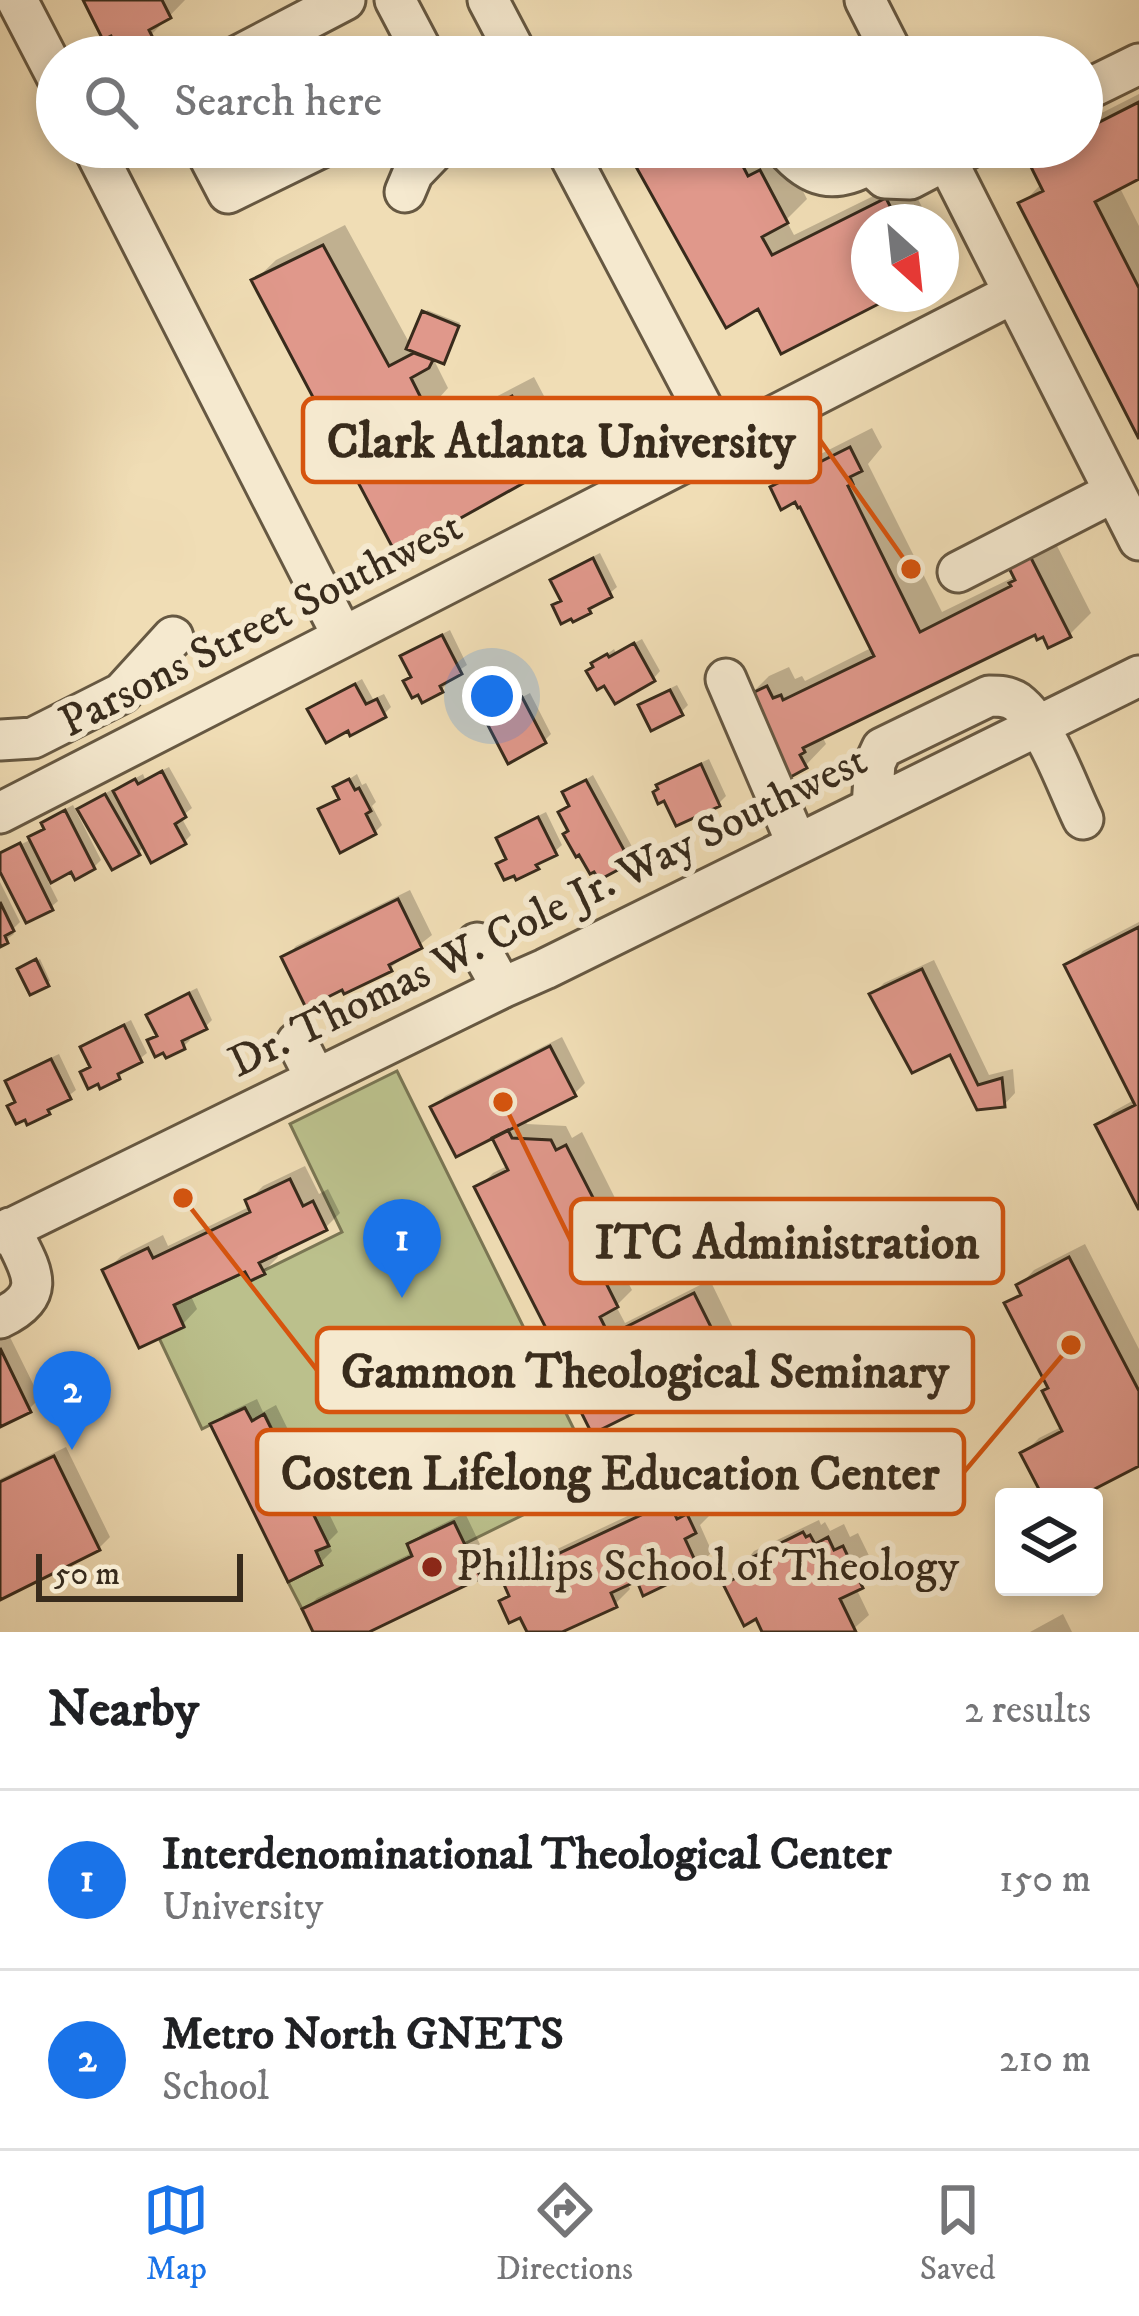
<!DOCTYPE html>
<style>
:root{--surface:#fff;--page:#f6f6f6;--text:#202124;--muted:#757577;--line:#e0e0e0;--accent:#1a73e8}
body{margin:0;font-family:"IM FELL DW Pica",serif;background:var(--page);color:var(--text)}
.controls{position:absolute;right:36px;bottom:36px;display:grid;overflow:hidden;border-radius:12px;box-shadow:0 6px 18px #0003}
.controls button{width:108px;height:108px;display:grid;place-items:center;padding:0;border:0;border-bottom:3px solid var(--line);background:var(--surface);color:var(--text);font:60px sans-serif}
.compass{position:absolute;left:851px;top:204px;width:108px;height:108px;border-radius:50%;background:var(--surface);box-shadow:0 6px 18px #0003;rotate:153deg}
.scale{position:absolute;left:36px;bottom:30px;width:207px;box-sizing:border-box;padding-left:12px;border:6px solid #382b1c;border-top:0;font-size:33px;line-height:42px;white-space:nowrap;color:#382b1c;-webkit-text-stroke:9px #f5e9cf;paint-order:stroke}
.you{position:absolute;left:492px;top:696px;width:42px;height:42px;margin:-30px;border:9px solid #fff;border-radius:50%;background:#1a73e8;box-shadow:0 0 0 18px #1a73e833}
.badge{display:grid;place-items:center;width:78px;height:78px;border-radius:50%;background:var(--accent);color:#fff;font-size:39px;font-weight:700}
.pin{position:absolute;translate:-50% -99px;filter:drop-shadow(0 3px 6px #0008)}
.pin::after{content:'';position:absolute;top:63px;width:42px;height:36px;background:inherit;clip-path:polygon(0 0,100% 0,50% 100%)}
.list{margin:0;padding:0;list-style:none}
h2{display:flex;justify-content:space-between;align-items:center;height:156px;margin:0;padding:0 48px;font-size:51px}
h2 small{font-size:39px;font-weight:400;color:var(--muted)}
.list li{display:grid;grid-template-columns:78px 1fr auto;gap:36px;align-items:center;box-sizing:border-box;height:180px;padding:0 48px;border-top:3px solid var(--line)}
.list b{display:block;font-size:45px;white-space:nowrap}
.list p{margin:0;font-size:39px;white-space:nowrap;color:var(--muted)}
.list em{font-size:39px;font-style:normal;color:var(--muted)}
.icon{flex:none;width:66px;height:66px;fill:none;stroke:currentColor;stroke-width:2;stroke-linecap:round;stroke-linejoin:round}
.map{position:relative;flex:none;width:1139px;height:1632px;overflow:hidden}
.search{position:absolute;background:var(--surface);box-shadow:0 6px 18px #0003;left:36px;right:36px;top:36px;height:132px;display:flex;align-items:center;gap:30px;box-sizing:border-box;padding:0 42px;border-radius:66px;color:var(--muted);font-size:45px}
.sheet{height:516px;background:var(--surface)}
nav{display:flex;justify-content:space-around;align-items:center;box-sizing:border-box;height:168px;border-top:3px solid var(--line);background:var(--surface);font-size:33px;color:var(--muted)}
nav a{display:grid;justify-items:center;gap:6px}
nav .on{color:var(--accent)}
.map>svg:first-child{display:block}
.green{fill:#bbc08c;stroke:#7a7654;stroke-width:3}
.shadow{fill:#0003}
.building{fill:#e0988b;stroke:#382b1c;stroke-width:3}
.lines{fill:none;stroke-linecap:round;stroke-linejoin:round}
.minor-casing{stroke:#665842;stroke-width:45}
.minor{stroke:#f5e9cf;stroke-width:39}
.poi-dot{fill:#8f2418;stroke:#f5e9cf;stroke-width:4.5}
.labels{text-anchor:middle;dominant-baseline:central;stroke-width:12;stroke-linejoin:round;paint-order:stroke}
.street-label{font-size:45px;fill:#382b1c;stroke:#f5e9cf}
.poi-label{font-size:45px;fill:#382b1c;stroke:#f5e9cf;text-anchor:start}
.leader{fill:none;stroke:#d6540e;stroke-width:4.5}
.callout-dot{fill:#d6540e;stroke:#f5e9cf;stroke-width:4.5}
.callout{fill:#f5e9cf;stroke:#d6540e;stroke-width:4.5}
.callout-label{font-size:48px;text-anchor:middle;font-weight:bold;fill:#382b1c}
</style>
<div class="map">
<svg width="1139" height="1632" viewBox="0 0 1139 1632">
<rect width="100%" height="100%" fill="#f0ddb5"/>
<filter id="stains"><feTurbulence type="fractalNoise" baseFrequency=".00167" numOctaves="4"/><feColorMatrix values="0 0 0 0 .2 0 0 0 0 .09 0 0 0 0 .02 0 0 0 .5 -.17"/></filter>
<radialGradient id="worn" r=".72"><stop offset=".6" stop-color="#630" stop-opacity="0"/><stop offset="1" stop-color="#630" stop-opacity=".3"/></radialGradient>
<path class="green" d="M397 1071 598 1478 464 1544 453 1522 408 1544 412 1556 302 1609 288 1582 322 1565 316 1551 328 1545 265 1415 252 1421 244 1408 202 1429 159 1338 184 1326 174 1305 245 1272 251 1281 264 1274 263 1271 342 1232 290 1124Z"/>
<path class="shadow" d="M86 0H185L151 35Z
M1139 94V176L1119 186 1139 226V432L1022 204 1042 183 1030 160 1044 147H1082V123Z
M628 147H765L770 157 782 150 807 199 786 220 794 235 908 179 928 219 936 215 940 222H869V294H892L759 305Z
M941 224 955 251 941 266Z
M345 225 411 346 427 310 460 323 445 358 432 356 448 388 439 398 450 421 534 377 554 415 544 425 558 451 536 472 397 550 254 281 276 260Z
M872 428 882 447 868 464 942 612 1016 576 1012 567 1052 536 1091 613 1069 635 1037 631 822 736 826 744 805 766 747 698 769 676 789 667 795 679 802 676 805 681 873 647 802 503 773 488 795 467Z
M600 553 617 587 589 611 563 599 554 580 561 573Z
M450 630 467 665 446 679 448 683 441 690 413 675 404 657 411 650Z
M642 639 660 671 654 678 616 700 595 663 614 649 616 653Z
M362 679 373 699 384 694 391 707 384 714 311 710 318 703Z
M677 685 688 705 681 712 642 706 649 699Z
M530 693 551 734 545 740 482 709 504 694 509 704Z
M709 759 726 796 719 803 659 785 666 779Z
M169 767 192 808 181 817 191 835 184 842 145 845 138 853 82 811 78 813 88 803 113 789 115 793 123 785 143 774 145 779Z
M357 774 362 785 366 783 376 802 372 806 382 825 375 832 322 810 341 797 336 788Z
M593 775 636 854 629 861 571 830 561 812 571 804 565 793Z
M73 805 101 860 94 867 72 868 48 881 58 901 51 907 0 865V854L28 841 46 827 45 823 52 816Z
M546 812 562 845 537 867 508 857 499 838 506 832Z
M0 882 20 922 12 930 14 934 0 944Z
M410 890 432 935 390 968 285 958 296 946Z
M1139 922V1203L1099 1125 1114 1111 1136 1099 1068 966 1083 951Z
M40 959 50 981 31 991 23 967Z
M934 960 989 1075 1013 1069 1015 1093 1004 1105 978 1107 951 1052 873 994 884 983Z
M197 988 212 1020 205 1027 188 1035 190 1040 184 1046 150 1041 158 1033 150 1015 157 1008Z
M131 1020 147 1053 118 1076 84 1073 92 1064 84 1047 91 1040Z
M562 1037 585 1083 574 1094 524 1119 527 1124 566 1126 572 1138 582 1132 617 1202 596 1220 632 1290 616 1306 625 1323 710 1280 743 1348 728 1363H560L574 1348 478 1188 493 1173 509 1165 493 1135 434 1108 445 1096Z
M59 1054 76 1090 49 1111 9 1081 16 1074Z
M305 1166 319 1194 328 1189 340 1213 325 1228 276 1252 278 1257 263 1272 247 1268 190 1294 197 1309 183 1324 106 1271 121 1256 163 1235 168 1246 251 1206 248 1201 263 1186Z
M1085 1244 1139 1349V1462L1072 1497H1047L1024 1453 1039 1438 1063 1426 1051 1386 1008 1304 1022 1290 1020 1285 1034 1270Z
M8 1333 40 1398 29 1409 0 1423V1337Z
M257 1399 263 1412 276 1405 338 1532 328 1542 332 1551 321 1562 214 1425 225 1414Z
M66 1447 110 1537 99 1548 0 1596V1479Z
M685 1489 692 1506 702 1501 709 1516 700 1525 712 1552 697 1567 638 1577 627 1582 630 1589 615 1604 554 1632H530L522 1614 503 1602 511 1593 506 1581 521 1566Z
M465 1513 490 1565 479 1576 362 1632H317L306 1609 317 1598 414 1552 411 1545 422 1534Z
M819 1520 821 1525 825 1522 830 1531 844 1524 850 1537 858 1533 876 1570 856 1588 869 1615 850 1632H765L757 1615 727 1585 754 1551Z
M1063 1614 1072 1632H1030Z"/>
<path class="building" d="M83 0H162L171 18 149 30 153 38 121 55 111 36 103 40Z
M1139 102V179L1095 202 1139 288V439L1018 203 1043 191 1027 159 1051 147H1082V131Z
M625 147H733L748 176 760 170 788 223 762 237 772 255 886 198 898 222H869V294H898L781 354 758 309 726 328Z
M323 245 389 366 414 353 433 360 429 368 411 378 428 412 417 418 428 440 512 396 535 439 522 445 538 475 396 554 251 280Z
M422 311 459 326 444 364 406 349Z
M850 447 862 471 850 477 853 484 848 486 920 632 1011 586 1009 583 1015 580 1008 566 1030 556 1071 637 1048 648 1043 637 1037 640 1035 635 803 748 805 752 800 755 807 768 785 780 744 697 767 686 773 698 781 695 783 700 874 656 800 507 798 508 795 502 781 510 770 487Z
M593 558 612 597 589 609 591 613 573 622 571 619 561 624 552 605 561 601 550 580Z
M442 635 462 674 440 686 443 692 422 703 418 695 412 698 403 681 411 677 400 656Z
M634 643 655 681 615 704 604 686 597 690 586 671 593 667 591 663 607 654 609 657Z
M355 684 366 704 377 699 386 717 350 736 348 731 326 743 307 709Z
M670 690 683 715 651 731 638 705Z
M522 697 546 743 508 764 479 708 496 699 501 709Z
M701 764 720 806 676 826 664 801 658 804 653 792 658 789 656 785Z
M162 771 186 817 175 824 186 844 151 863 113 791 135 779 138 784Z
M349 779 355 790 359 788 371 811 366 814 376 834 340 853 318 809 339 799 333 787Z
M586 780 631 863 599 880 594 872 590 874 579 855 576 857 563 834 568 831 558 812 569 806 562 792Z
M105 794 140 855 112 870 77 809Z
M65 810 95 869 75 880 71 872 51 883 28 837 44 829 41 823Z
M538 817 557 855 536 865 539 869 516 880 514 876 504 880 496 864 506 859 496 838Z
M20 843 53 910 26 923 0 872V853Z
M398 899 422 948 389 965 392 971 344 994 342 990 306 1008 281 957Z
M0 902 14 931 5 936 8 943 0 947Z
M1139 927V1210L1095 1125 1135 1105 1064 965Z
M36 959 49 986 30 995 17 969Z
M922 969 978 1085 1002 1078 1005 1107 977 1110 950 1055 912 1073 869 994Z
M189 993 207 1029 182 1041 185 1049 166 1058 163 1053 155 1057 147 1040 157 1036 146 1015Z
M124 1025 142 1062 118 1074 120 1079 100 1089 98 1084 88 1089 80 1072 90 1067 80 1047Z
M550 1046 576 1096 456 1157 430 1107Z
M51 1059 71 1099 48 1110 50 1114 27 1125 25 1120 16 1124 7 1106 15 1102 5 1081Z
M508 1130 512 1138 551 1140 556 1150 566 1145 604 1219 580 1231 618 1307 600 1317 609 1335 573 1353 564 1334 552 1340 474 1187 508 1170 492 1138Z
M290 1179 303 1206 313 1201 327 1230 259 1263 265 1274 250 1281 245 1272 174 1305 184 1327 139 1348 102 1270 148 1248 153 1258 250 1212 245 1200Z
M1069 1257 1139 1391V1466L1079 1497H1043L1020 1453 1062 1431 1042 1391 1048 1388 1004 1303 1021 1295 1016 1285Z
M694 1293 730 1365 592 1434 556 1362Z
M0 1348 31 1412 0 1427Z
M245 1408 252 1421 264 1414 329 1546 316 1551 322 1565 288 1582 210 1424Z
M54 1456 100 1550 0 1600V1482Z
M669 1502 677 1519 687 1514 696 1533 685 1539 699 1569 643 1596 637 1581 611 1593 617 1607 562 1632H527L520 1618 509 1623 499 1601 509 1596 502 1580Z
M454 1522 481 1578 369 1632H313L302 1609 412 1556 407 1544Z
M803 1532 806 1537 810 1535 815 1544 828 1537 834 1550 843 1546 863 1588 840 1599 856 1632H762L756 1619 744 1626 723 1584 736 1578 734 1574 738 1572 735 1566Z"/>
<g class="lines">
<defs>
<path id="minor" d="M17 0 57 77
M395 0 425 57
M488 0 518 57
M865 0 894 57
M236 57 345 0
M1082 92 1139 64
M93 147 343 637
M204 147 228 193 322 147
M565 147 721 443
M784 147C811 179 834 184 870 164L885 178 910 179 971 147
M940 147 1139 540
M405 192 413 173 438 147
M958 572 1114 492
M726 679 797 844
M0 740 33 738 122 693 173 637
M872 807 875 763 882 748 989 696C999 696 1008 696 1017 702 1047 725 1066 784 1083 819
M0 813 1014 293
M477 943 502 988
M297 1042 316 1079
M0 1234 502 988 545 969 1139 676
M0 1318C51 1294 30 1269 10 1228"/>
</defs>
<use href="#minor" class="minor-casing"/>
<use href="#minor" class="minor"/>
</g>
<circle class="poi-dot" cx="432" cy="1567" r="12"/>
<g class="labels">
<g class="street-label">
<text transform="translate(261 625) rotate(-27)">Parsons Street Southwest</text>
<text transform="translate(548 912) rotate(-26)">Dr. Thomas W. Cole Jr. Way Southwest</text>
</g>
<g class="poi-label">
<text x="456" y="1567">Phillips School of Theology</text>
</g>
</g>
<path class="leader" d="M911 569L820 440M503 1102L571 1241M183 1198L317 1370M1071 1345L964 1472"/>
<g class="callout-dot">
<circle cx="911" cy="569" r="12"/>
<circle cx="503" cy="1102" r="12"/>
<circle cx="183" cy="1198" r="12"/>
<circle cx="1071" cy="1345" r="12"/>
</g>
<g class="callout">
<rect x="303" y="398" width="517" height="84" rx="12"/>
<rect x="571" y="1199" width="432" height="84" rx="12"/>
<rect x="317" y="1328" width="656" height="84" rx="12"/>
<rect x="257" y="1430" width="707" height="84" rx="12"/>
</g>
<g class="callout-label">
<text x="561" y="457">Clark Atlanta University</text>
<text x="787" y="1258">ITC Administration</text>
<text x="645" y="1387">Gammon Theological Seminary</text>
<text x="610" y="1489">Costen Lifelong Education Center</text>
</g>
<rect width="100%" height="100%" filter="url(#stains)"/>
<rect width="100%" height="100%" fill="url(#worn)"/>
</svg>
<div class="controls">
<button><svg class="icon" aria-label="layers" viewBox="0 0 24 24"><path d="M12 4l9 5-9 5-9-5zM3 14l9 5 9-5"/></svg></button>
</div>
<svg class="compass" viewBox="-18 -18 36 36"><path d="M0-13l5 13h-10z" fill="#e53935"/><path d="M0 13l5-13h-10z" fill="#757577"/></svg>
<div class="scale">50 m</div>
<div class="you"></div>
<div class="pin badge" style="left:402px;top:1298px">1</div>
<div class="pin badge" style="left:72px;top:1450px">2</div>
<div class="search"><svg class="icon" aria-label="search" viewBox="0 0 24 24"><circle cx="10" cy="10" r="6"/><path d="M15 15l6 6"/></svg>Search here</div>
</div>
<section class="sheet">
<h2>Nearby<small>2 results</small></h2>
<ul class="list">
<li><span class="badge">1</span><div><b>Interdenominational Theological Center</b><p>University</p></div><em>150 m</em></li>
<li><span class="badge">2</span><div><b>Metro North GNETS</b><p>School</p></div><em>210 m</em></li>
</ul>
</section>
<nav>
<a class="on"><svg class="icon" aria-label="map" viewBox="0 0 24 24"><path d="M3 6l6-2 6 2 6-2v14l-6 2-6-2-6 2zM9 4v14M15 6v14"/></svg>Map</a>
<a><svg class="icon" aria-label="directions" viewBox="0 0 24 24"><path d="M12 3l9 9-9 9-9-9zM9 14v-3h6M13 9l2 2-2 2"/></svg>Directions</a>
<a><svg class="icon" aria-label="saved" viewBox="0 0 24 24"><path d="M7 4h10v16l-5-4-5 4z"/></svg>Saved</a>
</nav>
